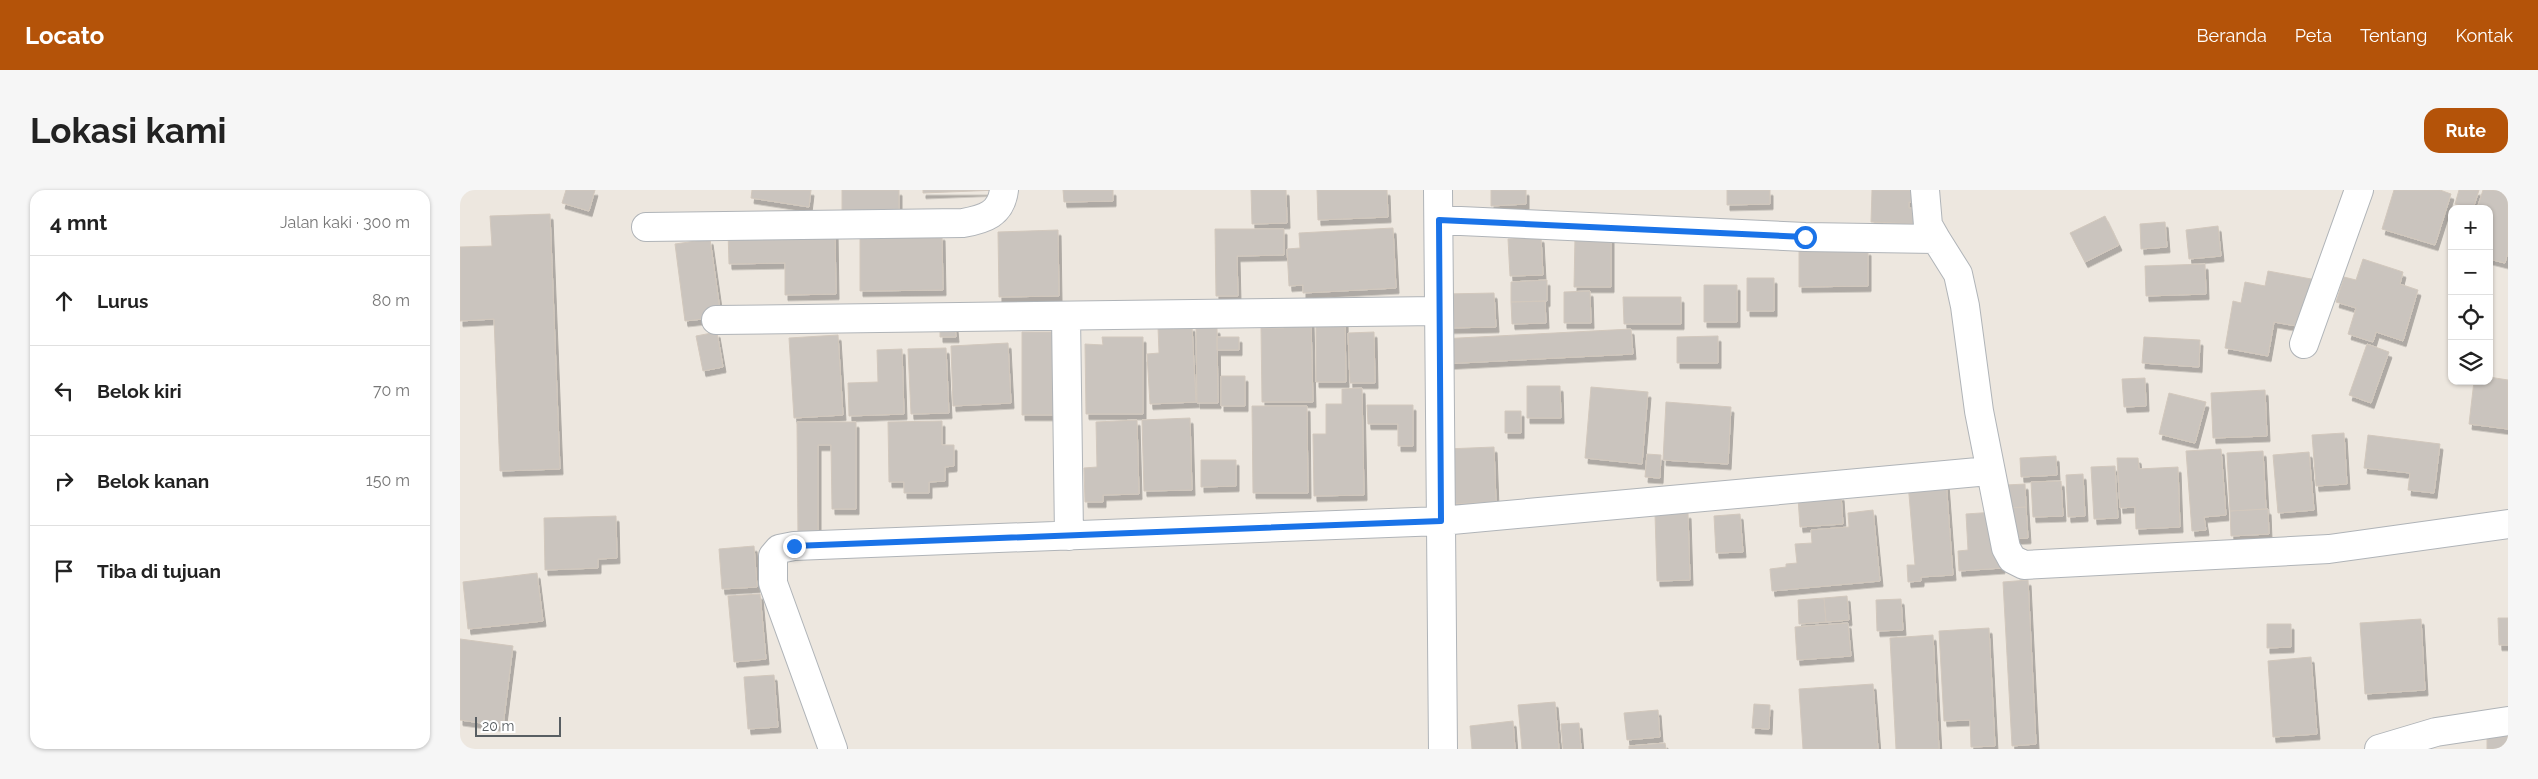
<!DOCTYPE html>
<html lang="id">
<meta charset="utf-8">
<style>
:root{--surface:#fff;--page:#f6f6f6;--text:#222;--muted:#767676;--line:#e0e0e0;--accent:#b45309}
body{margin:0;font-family:Raleway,sans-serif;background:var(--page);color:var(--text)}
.controls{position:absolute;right:15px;top:15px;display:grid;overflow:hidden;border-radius:10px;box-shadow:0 1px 4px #0004}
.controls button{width:45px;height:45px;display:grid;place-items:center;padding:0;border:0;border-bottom:1px solid var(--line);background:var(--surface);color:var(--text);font:25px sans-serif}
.scale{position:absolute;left:15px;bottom:12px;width:86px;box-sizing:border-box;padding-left:5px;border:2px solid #585e62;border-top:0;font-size:14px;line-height:18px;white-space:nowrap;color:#585e62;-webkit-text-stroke:4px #fff;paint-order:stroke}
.stop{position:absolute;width:15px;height:15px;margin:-11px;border:4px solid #1a73e8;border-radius:50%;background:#fff}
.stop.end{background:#1a73e8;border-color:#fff;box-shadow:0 1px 5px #0008}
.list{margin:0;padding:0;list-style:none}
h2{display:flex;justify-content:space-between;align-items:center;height:65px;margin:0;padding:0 20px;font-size:21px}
h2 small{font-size:16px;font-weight:400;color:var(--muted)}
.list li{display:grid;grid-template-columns:32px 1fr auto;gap:15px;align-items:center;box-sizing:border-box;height:90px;padding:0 20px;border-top:1px solid var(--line)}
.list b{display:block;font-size:19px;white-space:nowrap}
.list em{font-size:16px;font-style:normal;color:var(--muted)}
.icon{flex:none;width:28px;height:28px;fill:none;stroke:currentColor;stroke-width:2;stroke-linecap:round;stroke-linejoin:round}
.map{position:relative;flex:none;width:2048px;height:559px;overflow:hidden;border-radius:15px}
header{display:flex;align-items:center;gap:30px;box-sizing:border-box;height:70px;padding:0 25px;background:var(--accent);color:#fff}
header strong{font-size:24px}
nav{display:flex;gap:28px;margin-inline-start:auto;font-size:18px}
.intro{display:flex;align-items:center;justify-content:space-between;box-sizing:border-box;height:120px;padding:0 30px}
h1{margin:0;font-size:35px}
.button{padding:12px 22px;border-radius:15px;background:var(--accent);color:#fff;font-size:18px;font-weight:700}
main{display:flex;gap:30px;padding:0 30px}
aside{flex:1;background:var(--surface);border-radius:15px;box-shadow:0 1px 4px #0004}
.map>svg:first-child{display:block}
.building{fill:#cac4be;stroke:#d2c8bd;filter:url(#shadow)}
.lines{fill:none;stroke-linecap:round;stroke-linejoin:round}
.minor-casing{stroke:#b0b4b8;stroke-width:30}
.minor{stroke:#fff;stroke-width:28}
.route{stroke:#1a73e8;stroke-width:6}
</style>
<header>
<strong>Locato</strong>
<nav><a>Beranda</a><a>Peta</a><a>Tentang</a><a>Kontak</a></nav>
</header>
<div class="intro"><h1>Lokasi kami</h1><a class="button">Rute</a></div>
<main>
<aside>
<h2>4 mnt<small>Jalan kaki · 300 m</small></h2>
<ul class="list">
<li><svg class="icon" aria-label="ahead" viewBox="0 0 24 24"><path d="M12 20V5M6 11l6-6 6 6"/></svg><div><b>Lurus</b></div><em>80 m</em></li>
<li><svg class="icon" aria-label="left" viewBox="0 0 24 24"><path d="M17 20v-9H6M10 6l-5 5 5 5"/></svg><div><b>Belok kiri</b></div><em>70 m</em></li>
<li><svg class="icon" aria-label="right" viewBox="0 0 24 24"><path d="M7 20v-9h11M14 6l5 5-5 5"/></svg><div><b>Belok kanan</b></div><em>150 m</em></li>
<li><svg class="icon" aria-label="arrive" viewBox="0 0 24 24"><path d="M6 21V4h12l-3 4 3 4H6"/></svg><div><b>Tiba di tujuan</b></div></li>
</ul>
</aside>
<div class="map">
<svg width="2048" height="559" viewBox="0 0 2048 559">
<defs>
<filter id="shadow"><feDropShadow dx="3" dy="5.5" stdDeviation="0" flood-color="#0004"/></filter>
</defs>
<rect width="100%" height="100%" fill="#ede7df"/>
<path class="building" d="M106 0H135L129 21 102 13Z
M292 0H351L349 17 291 8Z
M382 0H439V20L382 21Z
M463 0H539L463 3Z
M603 0H653V11L604 12Z
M791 0H826L827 33 792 34Z
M857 0H927L928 27 858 30Z
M1031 0H1066V14L1031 16Z
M1267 0H1310V14L1267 15Z
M1412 0H1460V13L1449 12V18L1458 19V34L1411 32Z
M1934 0H1980L1991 4 1975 55 1922 39Z
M1999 0H2019L2013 19 1995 14Z
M2023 0H2048V62L2045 73 2029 69V19H2017Z
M90 24 100 279 40 281 34 129 0 131V57L32 56 30 26Z
M1645 26 1659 55 1625 72 1610 43Z
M1705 32 1707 57 1681 59 1680 34Z
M1758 36 1761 66 1729 69 1726 40Z
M933 38 936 98 843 103V95L829 96 827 59 840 58 839 43Z
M755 39H824V65L777 66 778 106H756Z
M375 40 376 104 325 105V73L269 74 268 42Z
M598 40 599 106 539 107 538 42Z
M400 45H482L483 100 400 101Z
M1081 47 1083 85 1050 86 1048 49Z
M1115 47H1151V97H1114Z
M250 49 261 127 225 131 215 54Z
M1339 60H1408V96L1339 97Z
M1903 69 1943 82 1940 94 1958 100 1943 151 1916 142 1913 152 1888 144 1896 118 1876 112 1884 87 1896 90Z
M1745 74 1746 104 1686 106 1685 76Z
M1808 81 1862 91 1853 139 1814 132 1808 166 1765 158 1773 111 1781 113 1785 92 1805 96Z
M1287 88H1314V121H1287Z
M1087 90V111L1051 112V92Z
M1244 95H1277V132H1244Z
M1130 101 1131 133H1104V102Z
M1034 103 1036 137 986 138 985 104Z
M1163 107H1221V134H1164Z
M1085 111 1086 133 1052 134 1051 112Z
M885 130 886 192H856V131Z
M824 131H851L853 212H802L801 138H824Z
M480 136H495L496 147H480Z
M732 136 736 212 690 214 687 164 699 163 698 137Z
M736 138H757L758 213H737Z
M1171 139 1173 164 981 174 980 149Z
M257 142 263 177 243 181 236 146Z
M562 142H603V225H562Z
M914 142 915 193H890L888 143Z
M378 145 383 225 334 228 329 148Z
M1258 146V173H1217V147Z
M642 147H683V224H626L625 154 643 155Z
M757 147H779V160H757Z
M1684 147 1740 150 1739 177 1682 173Z
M548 153 551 213 493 216 491 156Z
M1907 154 1929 162 1911 213 1889 205Z
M486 158 489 223 451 224 448 159Z
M442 159 444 224 389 226 388 193 418 192 417 160Z
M761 186H785V216H761Z
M2029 187 2048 190V239L2009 234 2014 191H2029Z
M1685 188 1686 216 1664 217 1662 189Z
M1067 196H1100L1101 228H1067Z
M1131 197 1188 202 1182 274 1125 268Z
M902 198 904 305 854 306 853 244H866V214H882V199Z
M1805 200 1807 246 1753 248 1751 203Z
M1709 203 1746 212 1735 253 1699 244Z
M1206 212 1271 217 1268 274 1203 270Z
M907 215H953V256H938V234H908Z
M792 216H847L848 303H793Z
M1045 221H1061V243H1045Z
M730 228 732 300 684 301 682 230Z
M677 230 679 304 643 305V312H625L624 278 637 277 636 232Z
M482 231V255H494V276L485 277V291L469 292V303H444V292H429L428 232Z
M337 232H396V319H372L371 255H358V348H338Z
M1884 243 1887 294 1856 296 1852 245Z
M1908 245 1980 254 1974 303 1948 300 1950 283 1904 278Z
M1034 257 1036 312 988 314 986 259Z
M1761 259 1766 325 1744 327 1746 340 1732 341 1726 261Z
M1803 261 1806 319 1770 321 1767 263Z
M1849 262 1854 320 1818 323 1813 265Z
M1187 264 1201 265 1200 288 1185 287Z
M1596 266 1597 285 1561 287 1560 268Z
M1657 268H1678L1679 279 1718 277 1720 337 1676 339 1675 317 1660 318Z
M741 270H776V296L741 297Z
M1655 276 1658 328 1634 329 1631 277Z
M1623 284 1625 326 1608 327 1606 285Z
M1486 290 1493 385 1461 387V391L1448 392 1447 375H1455L1448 293Z
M1601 291 1603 326 1573 327 1571 292Z
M1565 294 1566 317 1547 318 1546 295Z
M1381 305 1383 334 1340 337 1338 308Z
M1566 317 1568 348 1548 349 1547 318Z
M1808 319 1809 344 1771 346 1770 321Z
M1413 320 1420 391 1312 401 1310 379 1326 377V374L1337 373 1335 354 1352 353 1351 340 1389 337 1388 323Z
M1535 322 1542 378 1499 381 1498 361 1508 360 1506 324Z
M1228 323 1230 390 1197 391 1195 324Z
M1280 324 1283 362 1256 363 1254 326Z
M156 326 157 368 138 369V378L85 380 84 328Z
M294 356 297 397 262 399 259 359Z
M77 383 83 431 8 439 3 392Z
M1568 390 1576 554 1552 556 1543 392Z
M300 404 306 469 274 472 268 406Z
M1387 406 1389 430 1366 432 1364 408Z
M1364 408 1366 432 1339 434 1338 410Z
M1441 409 1443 440 1417 441 1416 410Z
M2038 428H2048V455H2039Z
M1961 429 1965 500 1905 504 1900 433Z
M1388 433 1391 466 1337 470 1335 437Z
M1807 434H1831V457L1807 458Z
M1529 438 1535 556 1511 557 1510 530 1484 531 1479 441Z
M1473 445 1479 559H1436L1430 448Z
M0 449 53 456 43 536 0 530Z
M1851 467 1857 544 1813 547 1808 471Z
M314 485 318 537 288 539 284 487Z
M1413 494 1418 559H1343L1339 499Z
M1095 512 1099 559H1062L1058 515Z
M1294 514 1310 515 1309 539 1292 538Z
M1198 520 1200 547 1167 550 1164 523Z
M1053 531 1055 559H1012L1010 536Z
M1119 533 1121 559H1103L1101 534Z
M2027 546H2048V559H2027Z
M1205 553 1206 559H1169V556Z"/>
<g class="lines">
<defs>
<path id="minor" d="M978 0 983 559
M1465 0 1468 35 1476 49
M979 30 1345 47 1476 49 1498 84 1505 116 1519 221 1546 358 1552 369 1564 375 1869 359 2048 334
M186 37 503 33C525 29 541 24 544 0
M606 126 609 346
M256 130 979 121
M1844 154 1899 0
M373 559 313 393V366L319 359 334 356 981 331 1529 281
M1919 559 1976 542 2048 531"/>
</defs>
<use href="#minor" class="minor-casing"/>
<use href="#minor" class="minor"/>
</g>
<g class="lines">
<path class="route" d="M334 356 981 331 979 30 1345 47"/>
</g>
</svg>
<div class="controls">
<button>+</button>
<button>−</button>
<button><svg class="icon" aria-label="locate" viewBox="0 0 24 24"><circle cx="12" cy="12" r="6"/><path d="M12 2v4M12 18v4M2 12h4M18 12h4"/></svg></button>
<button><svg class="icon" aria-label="layers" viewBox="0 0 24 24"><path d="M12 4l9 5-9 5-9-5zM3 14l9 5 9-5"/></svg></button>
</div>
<div class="scale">20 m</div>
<div class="stop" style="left:1345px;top:47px"></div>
<div class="stop end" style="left:334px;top:356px"></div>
</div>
</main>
